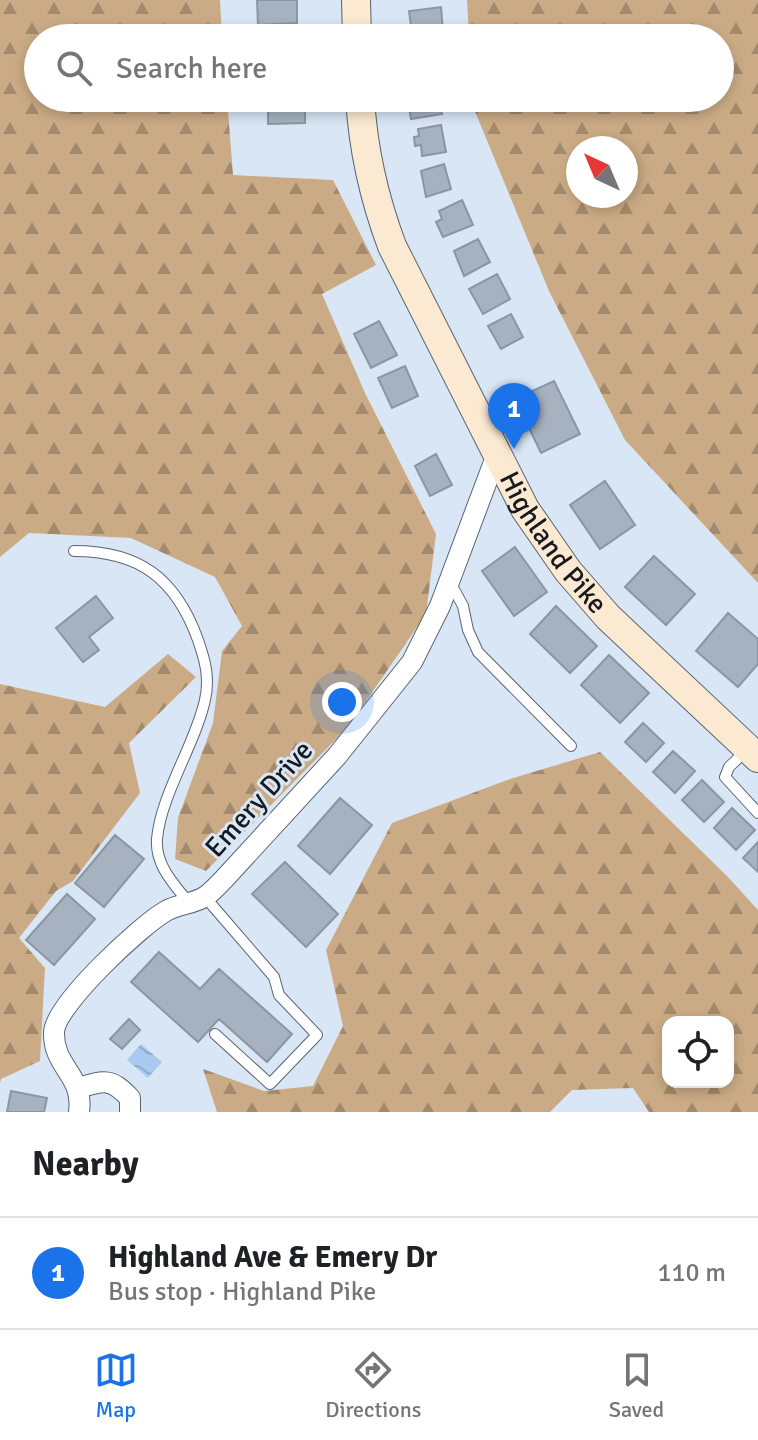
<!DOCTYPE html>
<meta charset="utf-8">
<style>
:root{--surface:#fff;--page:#f2f2f2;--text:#202124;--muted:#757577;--line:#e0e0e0;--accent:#1a73e8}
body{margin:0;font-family:Signika,sans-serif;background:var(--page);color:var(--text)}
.controls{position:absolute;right:24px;bottom:24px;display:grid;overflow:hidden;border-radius:16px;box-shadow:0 4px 12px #0003}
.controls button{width:72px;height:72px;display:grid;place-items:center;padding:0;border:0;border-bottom:2px solid var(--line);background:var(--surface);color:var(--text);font:40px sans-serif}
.compass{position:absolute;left:566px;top:136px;width:72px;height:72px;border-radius:50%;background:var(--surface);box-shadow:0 4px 12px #0003;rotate:316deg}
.you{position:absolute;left:342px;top:702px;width:28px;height:28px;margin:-20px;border:6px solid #fff;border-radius:50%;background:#1a73e8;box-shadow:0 0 0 12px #1a73e833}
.badge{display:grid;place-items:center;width:52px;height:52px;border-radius:50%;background:var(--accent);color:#fff;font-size:26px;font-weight:700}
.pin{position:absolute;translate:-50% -66px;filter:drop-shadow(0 2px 4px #0008)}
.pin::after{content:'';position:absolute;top:42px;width:28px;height:24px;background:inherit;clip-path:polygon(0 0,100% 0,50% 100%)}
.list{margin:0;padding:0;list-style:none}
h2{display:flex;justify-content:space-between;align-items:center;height:104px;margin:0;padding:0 32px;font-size:34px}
h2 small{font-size:26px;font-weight:400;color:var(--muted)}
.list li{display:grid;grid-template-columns:52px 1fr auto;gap:24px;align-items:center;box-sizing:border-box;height:112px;padding:0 32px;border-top:2px solid var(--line)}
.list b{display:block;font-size:30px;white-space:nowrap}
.list p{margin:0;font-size:26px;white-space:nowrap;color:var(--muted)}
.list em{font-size:26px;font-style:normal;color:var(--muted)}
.icon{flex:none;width:44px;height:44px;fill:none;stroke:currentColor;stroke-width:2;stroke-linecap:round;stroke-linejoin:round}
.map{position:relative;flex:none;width:758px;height:1112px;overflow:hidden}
.search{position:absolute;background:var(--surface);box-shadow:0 4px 12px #0003;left:24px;right:24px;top:24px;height:88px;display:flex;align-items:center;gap:20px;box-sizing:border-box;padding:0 28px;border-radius:44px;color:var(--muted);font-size:30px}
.sheet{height:216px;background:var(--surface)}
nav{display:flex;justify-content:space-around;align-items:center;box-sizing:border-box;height:112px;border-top:2px solid var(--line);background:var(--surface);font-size:22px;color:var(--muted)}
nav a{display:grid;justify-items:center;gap:4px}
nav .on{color:var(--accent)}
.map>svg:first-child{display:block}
.forest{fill:url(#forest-firs);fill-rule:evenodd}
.water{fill:url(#water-waves)}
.building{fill:#a6b2c0;stroke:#8a96a3;stroke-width:2}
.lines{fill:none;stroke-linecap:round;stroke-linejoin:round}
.lane-casing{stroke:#596471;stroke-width:12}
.street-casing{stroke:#596471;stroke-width:22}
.secondary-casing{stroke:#596471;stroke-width:30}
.lane{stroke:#fff;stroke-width:10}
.street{stroke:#fff;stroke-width:20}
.secondary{stroke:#fce9d2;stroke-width:28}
.labels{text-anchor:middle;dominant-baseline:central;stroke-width:6;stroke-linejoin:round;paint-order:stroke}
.street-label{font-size:28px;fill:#161a1f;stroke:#d9e6f5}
</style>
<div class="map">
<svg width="758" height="1112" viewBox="0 0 758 1112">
<defs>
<pattern id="forest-firs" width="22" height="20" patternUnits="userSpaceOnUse" patternTransform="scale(2)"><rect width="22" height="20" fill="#cbab85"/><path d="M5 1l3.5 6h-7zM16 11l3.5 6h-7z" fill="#a48a6c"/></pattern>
<pattern id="water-waves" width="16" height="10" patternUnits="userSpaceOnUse" patternTransform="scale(2)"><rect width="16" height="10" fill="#a9caef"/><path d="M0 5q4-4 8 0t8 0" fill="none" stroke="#91adcc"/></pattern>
</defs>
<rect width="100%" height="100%" fill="#d9e6f5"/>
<path class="forest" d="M0 0H220L222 38H38V98H227L233 175 333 180 376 265 322 294 365 393 436 534 426 614 349 726 206 871 175 859 178 818 213 723 222 651 242 626 215 577 131 538 29 533 0 557Z
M467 0H758V583L625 440 549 291 474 109 473 98H720V38H469ZM626 148V196H578V148Z
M168 654 196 677 129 743 140 793 73 881 56 891 19 938 45 968 40 1061 1 1079 0 1083V684L105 707Z
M600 752 727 876 758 910V1112H649L633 1088 572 1090 550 1112H217L203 1069 264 1091 313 1086 343 1026 326 950 392 823 510 779ZM728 1022V1082H668V1022Z"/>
<path class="water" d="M141 1044 162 1062 148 1078 127 1060Z"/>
<path class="building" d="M257 0H297V23L258 25Z
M441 7 443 31 412 34 409 11Z
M268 98H305V123L268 124Z
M412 98H439L442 114 411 119 408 101 413 100Z
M441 125 446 152 422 156 421 145 415 146 414 137 419 136 418 129Z
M444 164 451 189 426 197 421 171Z
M462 200 473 225 443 237 436 222 442 219 439 211Z
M478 239 490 262 464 276 454 251Z
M497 274 510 299 483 314 469 289Z
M511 314 523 337 501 349 488 326Z
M379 321 397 355 371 368 354 334Z
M405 366 418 396 392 408 378 378Z
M554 381 580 434 541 453 515 399Z
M436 454 452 485 430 496 415 466Z
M605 481 635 525 600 549 570 505Z
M515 547 547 592 514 616 482 571Z
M654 556 695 594 666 625 625 587Z
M96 596 113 618 89 637 99 650 83 662 56 628Z
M556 606 597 646 570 673 530 634Z
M728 613 758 639V664L738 687 696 651Z
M609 655 649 693 620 723 581 685Z
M643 723 664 743 646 762 625 742Z
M673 751 695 771 675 793 653 772Z
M702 780 724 802 704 822 682 800Z
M340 798 372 825 330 874 298 846Z
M732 808 755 830 736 850 714 828Z
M115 835 144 859 104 907 75 883Z
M758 842V872L743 858Z
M285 862 338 914 306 947 252 894Z
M67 894 95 919 54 965 26 940Z
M159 952 200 989 219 969 292 1034 267 1062 219 1019 198 1042 131 982Z
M129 1019 140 1030 122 1049 110 1039Z
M11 1091 47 1098 44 1112H7Z"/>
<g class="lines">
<defs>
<path id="lane" d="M74 551C140 551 176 579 198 640 205 660 210 678 205 700 195 745 161 794 157 839 155 865 174 884 189 903
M450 582 463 606 468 630 478 652 571 746
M748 749 729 767 725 777 758 813
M205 897 274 977 279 995 317 1035 270 1084 215 1034"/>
<path id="street" d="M79 1088C105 1080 111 1078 130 1098V1112
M79 1112C84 1074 53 1068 54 1032 55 1005 141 925 166 911 178 904 194 904 206 896 213 891 219 884 224 879L337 756 412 662 440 606 497 454"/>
<g id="secondary">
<path d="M356 0 357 38"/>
<path id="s1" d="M360 98C363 149 374 198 392 246L525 509 568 571 608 617 758 758"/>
</g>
</defs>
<use href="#lane" class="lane-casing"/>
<use href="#street" class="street-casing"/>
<use href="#secondary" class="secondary-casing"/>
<use href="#lane" class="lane"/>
<use href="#street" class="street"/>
<use href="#secondary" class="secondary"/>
</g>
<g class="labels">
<g class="street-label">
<text stroke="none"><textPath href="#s1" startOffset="490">Highland Pike</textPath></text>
<text transform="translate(259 799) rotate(-48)">Emery Drive</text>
</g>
</g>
</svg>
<div class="controls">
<button><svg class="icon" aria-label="locate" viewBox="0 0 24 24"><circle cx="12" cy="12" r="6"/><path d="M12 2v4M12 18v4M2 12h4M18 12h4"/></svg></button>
</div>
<svg class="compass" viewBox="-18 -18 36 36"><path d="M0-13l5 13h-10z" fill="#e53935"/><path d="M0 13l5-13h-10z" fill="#757577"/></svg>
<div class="you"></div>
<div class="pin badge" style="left:514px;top:449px">1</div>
<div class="search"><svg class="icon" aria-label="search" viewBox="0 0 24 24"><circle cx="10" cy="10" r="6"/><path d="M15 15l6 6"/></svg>Search here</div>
</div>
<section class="sheet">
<h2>Nearby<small></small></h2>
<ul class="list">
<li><span class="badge">1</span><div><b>Highland Ave &amp; Emery Dr</b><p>Bus stop · Highland Pike</p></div><em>110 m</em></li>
</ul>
</section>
<nav>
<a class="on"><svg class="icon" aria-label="map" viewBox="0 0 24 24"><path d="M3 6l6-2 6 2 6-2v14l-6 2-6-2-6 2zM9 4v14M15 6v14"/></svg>Map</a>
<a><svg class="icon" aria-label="directions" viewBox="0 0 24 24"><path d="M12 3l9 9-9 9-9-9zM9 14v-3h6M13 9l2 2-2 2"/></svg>Directions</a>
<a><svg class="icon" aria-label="saved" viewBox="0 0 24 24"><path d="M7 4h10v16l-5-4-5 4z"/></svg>Saved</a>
</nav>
